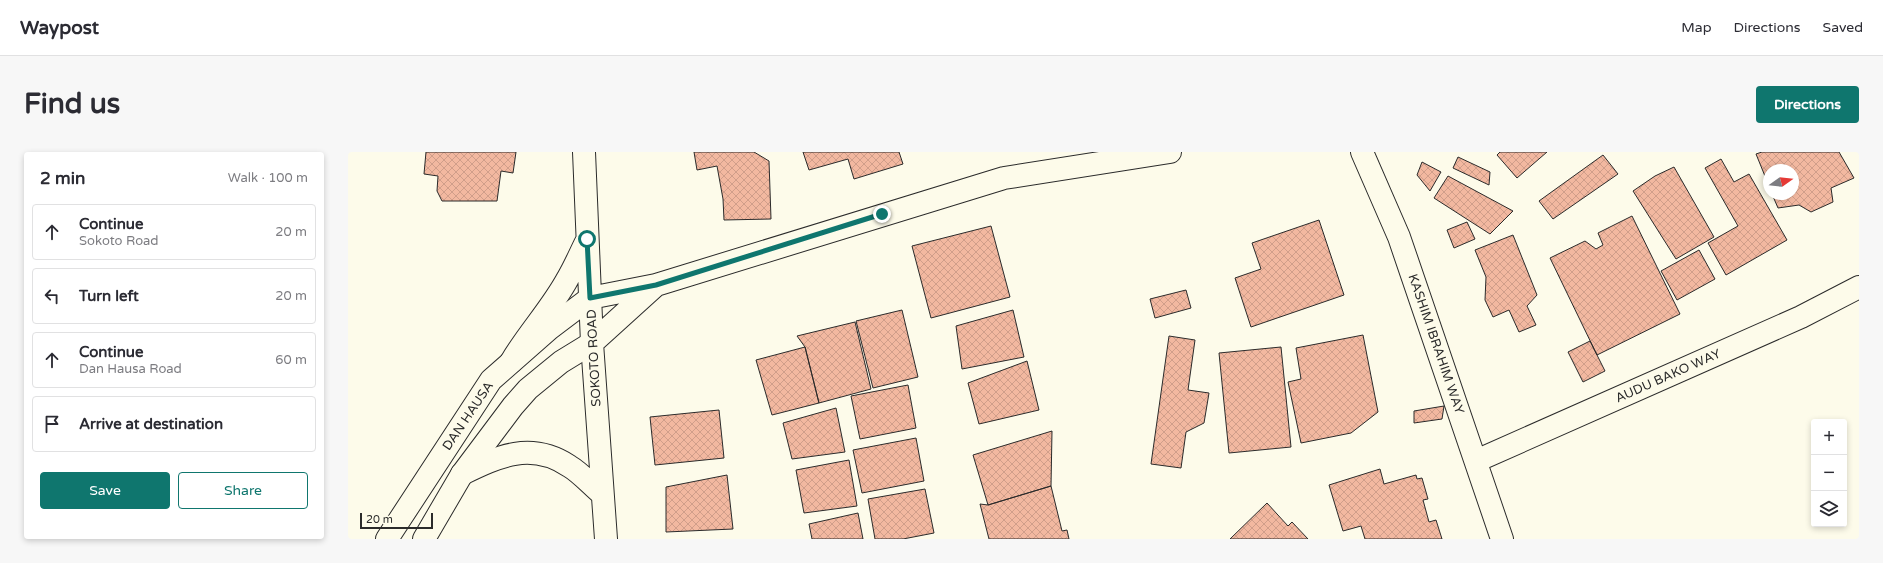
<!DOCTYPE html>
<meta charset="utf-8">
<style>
:root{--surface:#fff;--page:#f7f7f7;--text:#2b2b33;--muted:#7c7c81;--line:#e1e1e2;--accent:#0f766e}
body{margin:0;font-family:"Varela Round",sans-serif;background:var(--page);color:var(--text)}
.controls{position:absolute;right:12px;bottom:12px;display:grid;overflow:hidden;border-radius:4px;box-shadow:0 2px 6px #0003}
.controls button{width:36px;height:36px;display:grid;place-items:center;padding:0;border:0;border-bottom:1px solid var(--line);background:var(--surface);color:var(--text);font:20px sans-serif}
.compass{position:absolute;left:1415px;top:12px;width:36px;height:36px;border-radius:50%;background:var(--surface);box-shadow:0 2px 6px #0003;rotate:75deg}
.scale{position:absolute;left:12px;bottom:10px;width:73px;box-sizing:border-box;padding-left:4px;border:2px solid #2b2b2b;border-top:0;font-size:11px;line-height:14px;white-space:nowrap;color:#2b2b2b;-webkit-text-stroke:3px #fdfbea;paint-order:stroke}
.stop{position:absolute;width:12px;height:12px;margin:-9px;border:3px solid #0f766e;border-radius:50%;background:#fff}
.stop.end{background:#0f766e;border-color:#fff;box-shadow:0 1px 4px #0008}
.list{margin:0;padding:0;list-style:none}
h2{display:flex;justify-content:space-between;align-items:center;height:52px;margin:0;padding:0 16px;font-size:17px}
h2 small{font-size:13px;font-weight:400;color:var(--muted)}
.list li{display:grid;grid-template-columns:26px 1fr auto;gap:12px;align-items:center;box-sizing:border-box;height:56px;margin:0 8px 8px;padding:0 8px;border:1px solid var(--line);border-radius:4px}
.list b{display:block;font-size:15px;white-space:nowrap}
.list p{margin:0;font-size:13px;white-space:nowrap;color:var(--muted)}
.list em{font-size:13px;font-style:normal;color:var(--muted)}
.actions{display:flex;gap:8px;padding:12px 16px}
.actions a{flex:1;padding:9px 0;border:1px solid var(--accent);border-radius:4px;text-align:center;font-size:14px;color:var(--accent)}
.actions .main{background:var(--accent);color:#fff}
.icon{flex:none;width:22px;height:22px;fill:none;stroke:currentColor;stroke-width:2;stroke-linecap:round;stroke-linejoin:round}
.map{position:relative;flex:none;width:1511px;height:387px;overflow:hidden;border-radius:4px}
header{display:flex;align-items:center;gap:24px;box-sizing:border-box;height:56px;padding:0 20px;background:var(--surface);border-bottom:1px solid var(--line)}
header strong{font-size:19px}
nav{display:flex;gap:22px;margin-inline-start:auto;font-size:14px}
.intro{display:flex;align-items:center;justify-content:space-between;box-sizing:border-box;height:96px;padding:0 24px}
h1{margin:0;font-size:28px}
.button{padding:10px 18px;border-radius:4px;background:var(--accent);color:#fff;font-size:14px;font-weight:700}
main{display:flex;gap:24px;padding:0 24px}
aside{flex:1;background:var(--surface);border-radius:4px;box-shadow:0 2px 6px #0003}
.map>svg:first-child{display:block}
.building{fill:url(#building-cross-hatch);stroke:#2b2b2b}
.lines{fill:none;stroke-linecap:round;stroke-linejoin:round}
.street-casing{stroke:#2b2b2b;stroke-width:24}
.secondary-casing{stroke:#2b2b2b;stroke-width:24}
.street{stroke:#fdfbea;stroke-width:22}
.secondary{stroke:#fdfbea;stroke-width:22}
.route{stroke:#0f766e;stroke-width:5}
.labels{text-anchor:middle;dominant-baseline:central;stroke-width:3;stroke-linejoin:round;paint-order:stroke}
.street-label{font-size:13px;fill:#2b2b2b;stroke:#fdfbea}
</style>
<header>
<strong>Waypost</strong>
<nav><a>Map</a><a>Directions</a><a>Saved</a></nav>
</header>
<div class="intro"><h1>Find us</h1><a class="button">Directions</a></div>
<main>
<aside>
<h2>2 min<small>Walk · 100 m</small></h2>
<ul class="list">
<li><svg class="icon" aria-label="ahead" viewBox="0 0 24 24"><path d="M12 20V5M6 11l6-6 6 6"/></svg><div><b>Continue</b><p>Sokoto Road</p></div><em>20 m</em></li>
<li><svg class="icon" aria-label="left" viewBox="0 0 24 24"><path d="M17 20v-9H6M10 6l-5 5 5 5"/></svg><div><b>Turn left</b></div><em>20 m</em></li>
<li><svg class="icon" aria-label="ahead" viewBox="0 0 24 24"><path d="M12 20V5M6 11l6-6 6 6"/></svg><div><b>Continue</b><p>Dan Hausa Road</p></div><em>60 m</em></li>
<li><svg class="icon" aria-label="arrive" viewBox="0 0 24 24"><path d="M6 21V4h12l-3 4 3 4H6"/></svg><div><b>Arrive at destination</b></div></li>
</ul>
<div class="actions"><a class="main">Save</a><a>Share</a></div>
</aside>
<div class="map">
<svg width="1511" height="387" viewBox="0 0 1511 387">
<defs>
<pattern id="building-cross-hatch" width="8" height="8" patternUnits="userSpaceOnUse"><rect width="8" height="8" fill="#f2b8a0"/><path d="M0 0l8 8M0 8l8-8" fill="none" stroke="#d09e8a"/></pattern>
</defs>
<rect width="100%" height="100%" fill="#fdfbea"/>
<path class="building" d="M78 0H168L165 21 153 19 149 49H94L89 39 90 24 76 22Z
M346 0H406L421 9 423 67 376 68 375 47 369 14 349 18Z
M455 0H551L555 12 506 27 500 7 461 18Z
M1152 0H1199L1169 26 1149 3Z
M1414 0H1491L1506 26 1483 36 1485 50 1463 60 1451 53 1430 56 1424 42H1445V18H1421V34L1408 2Z
M1255 3 1270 22 1205 67 1191 49Z
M1110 5 1142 20 1141 33 1105 16Z
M1373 7 1386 30 1401 22 1439 88 1378 123 1360 91 1390 74 1357 16Z
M1074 10 1093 20 1082 39 1069 23Z
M1326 15 1366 85 1328 107 1285 39 1307 24Z
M1100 24 1165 59 1142 82 1086 46Z
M1284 64 1332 162 1249 203 1202 106 1237 89 1248 97 1255 93 1250 81Z
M971 68 996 143 903 175 887 126 913 117 904 91Z
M1119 70 1127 87 1106 96 1099 78Z
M643 74 662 145 583 166 564 94Z
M1165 83 1189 143 1179 154 1188 173 1171 180 1161 158 1145 165 1137 148 1138 125 1127 98Z
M1351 98 1367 127 1329 148 1313 119Z
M838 138 843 156 807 166 802 147Z
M554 158 570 225 525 236 508 169Z
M665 158 676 205 614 217 608 174Z
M507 170 523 237 471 251 457 195 449 184Z
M1015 183 1030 260 1003 281 953 291 940 230 953 227 948 196Z
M821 184 847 188 840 238 861 241 856 271 838 280 833 316 803 312Z
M1242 189 1257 219 1235 230 1220 200Z
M457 195 471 251 424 263 408 208Z
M933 195 943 295 881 301 871 201Z
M679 209 691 258 631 272 620 231Z
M560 233 568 276 512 287 503 244Z
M1096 254 1094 267 1066 271V259Z
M488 256 497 300 444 307 435 271Z
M371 258 376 306 307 313 302 265Z
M704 279 703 334 640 353 625 303Z
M568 286 576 329 514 341 505 298Z
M501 308 509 354 456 361 448 318Z
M1032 317 1036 332 1068 323 1069 327 1074 326 1080 347 1075 348 1081 370 1088 368 1094 387H1017L1013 374 995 379 981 333Z
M379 323 385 377 318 380V335Z
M703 334 714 379 719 378 721 387H641L632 352 640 353Z
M577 337 586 381 555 387H527L520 347Z
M919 351 940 374 944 370 960 387H882Z
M510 361 515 387H464L461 372Z"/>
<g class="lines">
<defs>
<path id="street" d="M1014 0 1051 85 1154 387
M1128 309 1453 165 1511 135
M39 387 143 228 201 177 242 146
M76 387 114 322 165 254 180 237 213 210 244 191"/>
<path id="secondary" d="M236 0 244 191 258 387
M242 146 308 133 656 26 822 0
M244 191 308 133
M163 210C180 181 204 156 220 126 227 114 232 102 238 90
M114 322C151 304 183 289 221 314 233 321 243 333 254 342"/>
</defs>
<use href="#street" class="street-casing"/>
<use href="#secondary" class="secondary-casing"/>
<use href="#street" class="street"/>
<use href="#secondary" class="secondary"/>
</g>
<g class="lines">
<path class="route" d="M239 87 242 146 308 133 534 62"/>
</g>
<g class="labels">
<g class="street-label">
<text transform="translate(1088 192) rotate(71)">KASHIM IBRAHIM WAY</text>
<text transform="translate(246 206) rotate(-93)">SOKOTO ROAD</text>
<text transform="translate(1320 224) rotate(-24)">AUDU BAKO WAY</text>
<text transform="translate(120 264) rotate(-56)">DAN HAUSA</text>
</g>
</g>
</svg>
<div class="controls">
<button>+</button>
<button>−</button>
<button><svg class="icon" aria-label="layers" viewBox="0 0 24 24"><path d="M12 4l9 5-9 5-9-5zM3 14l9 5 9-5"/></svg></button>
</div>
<svg class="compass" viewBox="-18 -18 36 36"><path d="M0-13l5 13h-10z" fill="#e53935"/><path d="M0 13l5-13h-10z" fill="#7c7c81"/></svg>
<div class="scale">20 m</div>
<div class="stop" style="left:239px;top:87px"></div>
<div class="stop end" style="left:534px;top:62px"></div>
</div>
</main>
